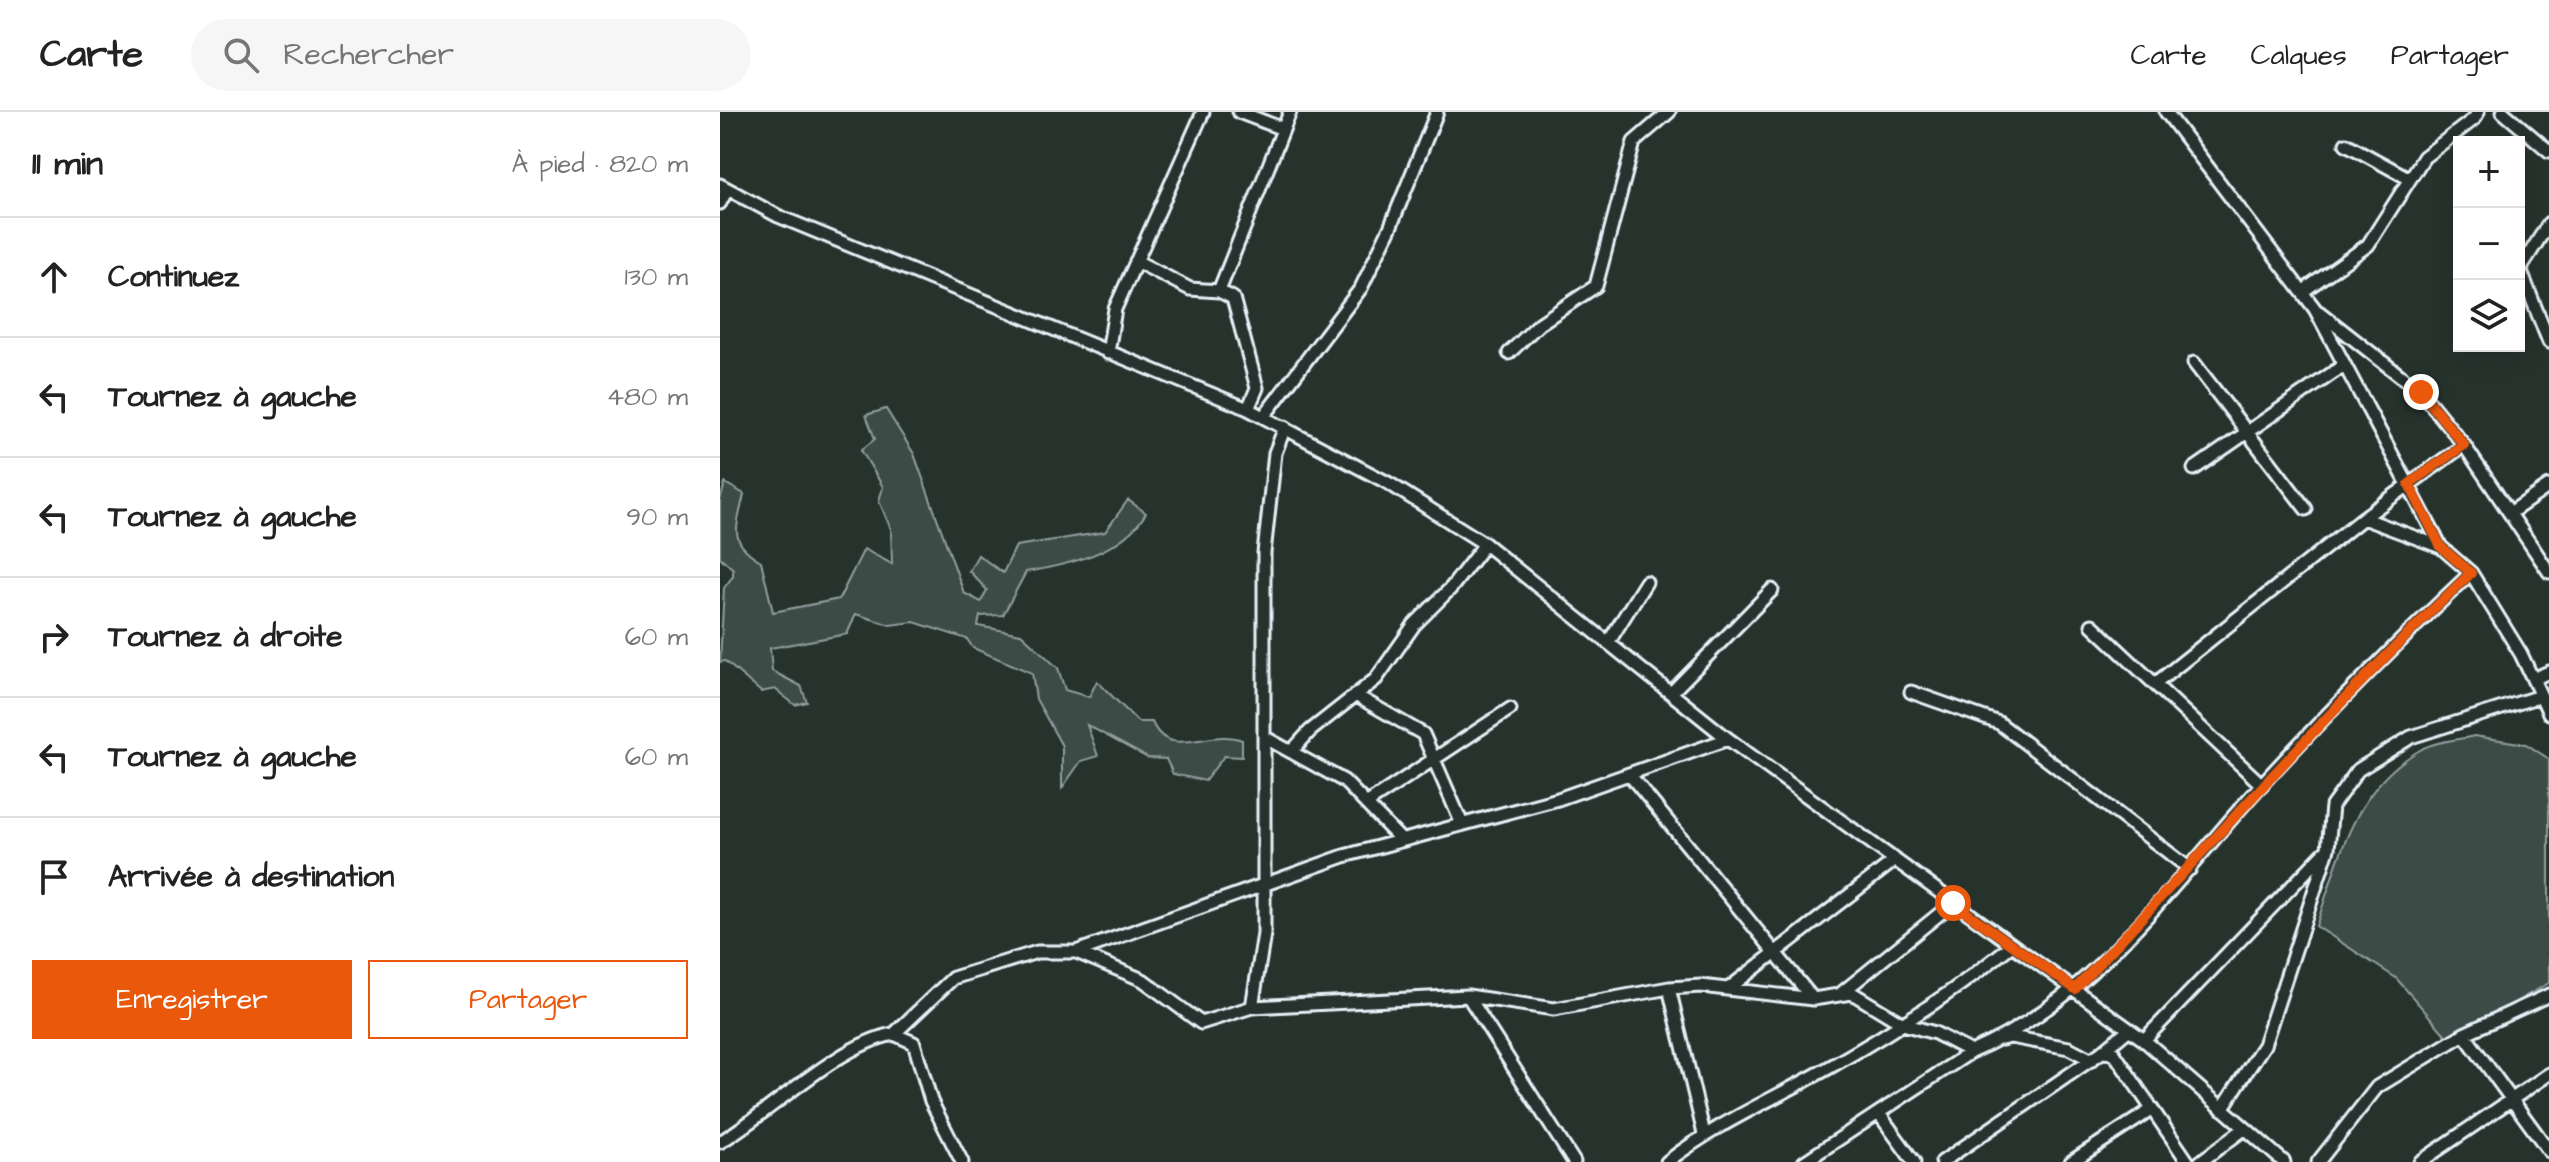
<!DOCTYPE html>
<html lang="fr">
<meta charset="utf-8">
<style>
:root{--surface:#fff;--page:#f6f6f6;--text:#222;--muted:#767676;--line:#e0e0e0;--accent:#ea580c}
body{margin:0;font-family:"Architects Daughter",sans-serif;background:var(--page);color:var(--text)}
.controls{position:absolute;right:24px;top:24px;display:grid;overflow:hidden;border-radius:0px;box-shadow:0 4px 20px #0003}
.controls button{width:72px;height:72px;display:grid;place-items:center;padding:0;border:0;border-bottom:2px solid var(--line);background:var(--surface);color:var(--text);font:40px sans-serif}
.stop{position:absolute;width:24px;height:24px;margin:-18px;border:6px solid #ea580c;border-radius:50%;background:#fff}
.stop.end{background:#ea580c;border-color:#fff;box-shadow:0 2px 8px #0008}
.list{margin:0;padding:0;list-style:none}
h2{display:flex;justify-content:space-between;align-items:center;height:104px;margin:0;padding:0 32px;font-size:34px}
h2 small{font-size:26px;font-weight:400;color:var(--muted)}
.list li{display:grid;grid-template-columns:52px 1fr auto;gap:24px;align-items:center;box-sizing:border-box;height:120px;padding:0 32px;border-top:2px solid var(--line)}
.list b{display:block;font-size:30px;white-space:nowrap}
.list em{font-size:26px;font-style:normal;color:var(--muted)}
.actions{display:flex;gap:16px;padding:24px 32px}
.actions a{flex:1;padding:18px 0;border:2px solid var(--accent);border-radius:0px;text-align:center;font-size:28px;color:var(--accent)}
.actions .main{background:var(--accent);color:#fff}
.icon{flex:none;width:44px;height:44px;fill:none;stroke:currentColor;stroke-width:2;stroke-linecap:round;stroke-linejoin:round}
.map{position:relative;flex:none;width:1829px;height:1050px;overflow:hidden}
header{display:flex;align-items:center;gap:48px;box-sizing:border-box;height:112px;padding:0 40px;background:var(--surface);border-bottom:2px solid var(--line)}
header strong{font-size:38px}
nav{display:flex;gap:44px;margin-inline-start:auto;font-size:28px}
.search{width:560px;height:72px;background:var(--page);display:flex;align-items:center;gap:20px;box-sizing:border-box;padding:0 28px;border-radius:44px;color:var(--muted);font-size:30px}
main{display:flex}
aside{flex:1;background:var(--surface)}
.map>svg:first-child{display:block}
.green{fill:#3e4b47;stroke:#939ea0;stroke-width:2}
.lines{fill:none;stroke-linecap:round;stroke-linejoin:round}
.minor-casing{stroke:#e8f1f8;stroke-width:17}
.minor{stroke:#26332d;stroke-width:11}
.route{stroke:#ea580c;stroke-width:10}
</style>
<header>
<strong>Carte</strong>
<div class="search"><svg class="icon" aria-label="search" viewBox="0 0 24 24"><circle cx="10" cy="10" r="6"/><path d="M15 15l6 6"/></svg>Rechercher</div>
<nav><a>Carte</a><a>Calques</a><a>Partager</a></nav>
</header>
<main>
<aside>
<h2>11 min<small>À pied · 820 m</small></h2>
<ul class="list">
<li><svg class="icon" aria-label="ahead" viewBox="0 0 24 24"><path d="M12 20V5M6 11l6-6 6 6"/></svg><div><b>Continuez</b></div><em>130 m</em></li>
<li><svg class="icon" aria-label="left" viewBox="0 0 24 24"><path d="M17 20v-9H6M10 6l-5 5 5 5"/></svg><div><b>Tournez à gauche</b></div><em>480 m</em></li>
<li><svg class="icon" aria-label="left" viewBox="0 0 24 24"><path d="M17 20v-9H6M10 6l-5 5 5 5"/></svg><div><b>Tournez à gauche</b></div><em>90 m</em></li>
<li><svg class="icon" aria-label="right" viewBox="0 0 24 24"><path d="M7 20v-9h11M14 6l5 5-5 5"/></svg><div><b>Tournez à droite</b></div><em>60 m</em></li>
<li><svg class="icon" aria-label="left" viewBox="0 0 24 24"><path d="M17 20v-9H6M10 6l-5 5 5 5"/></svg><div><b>Tournez à gauche</b></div><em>60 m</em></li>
<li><svg class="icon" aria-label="arrive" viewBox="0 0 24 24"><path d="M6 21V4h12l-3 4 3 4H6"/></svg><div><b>Arrivée à destination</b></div></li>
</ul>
<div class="actions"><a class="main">Enregistrer</a><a>Partager</a></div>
</aside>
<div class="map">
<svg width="1829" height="1050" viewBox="0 0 1829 1050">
<rect width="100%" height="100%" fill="#26332d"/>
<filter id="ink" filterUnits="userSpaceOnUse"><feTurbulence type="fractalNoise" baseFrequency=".0125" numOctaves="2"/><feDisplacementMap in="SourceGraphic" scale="16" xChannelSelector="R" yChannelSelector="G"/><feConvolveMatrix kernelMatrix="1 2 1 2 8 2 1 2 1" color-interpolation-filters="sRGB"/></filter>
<g filter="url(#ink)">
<path class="green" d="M166 297 194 342 244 481 261 490 267 478 249 459 258 443 283 461 296 434 385 420 408 388 426 401C403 441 347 453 306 460L283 503 260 504 258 514 301 522 338 556 345 578 369 585 377 569 418 610H432C449 650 490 615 522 628V645L504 644 485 669 453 662 446 647 428 646 367 613 378 644 361 649 342 676V634L316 587 312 561 253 536 247 527 194 510 170 513 136 502 127 522 50 536 52 559 81 574 87 590 75 593 55 577 41 580 5 549 0 550 4 476 13 464V457L0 445V389L5 371 24 382C17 416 7 429 41 449L53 500 119 487 144 437 172 452 171 417 159 389 163 375 141 338 155 327 146 303Z
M1754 624 1806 632 1829 647V871L1729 927 1676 866 1596 814C1620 745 1633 676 1700 638 1715 629 1738 628 1754 624Z"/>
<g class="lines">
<defs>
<path id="minor" d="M519 0 563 17
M1446 0 1595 197 1721 435 1751 461 1801 542 1829 601
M1783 0 1829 39
M1626 32 1690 67
M0 73 58 104 528 297 670 372 765 432 1008 627 1424 928 1564 1050
M0 91 7 78
M1829 111 1800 157 1829 230
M416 149 470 177 499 179 513 186 537 276 528 297
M499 179 570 0
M1582 180 1648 133 1704 45 1754 7 1758 0
M1599 200 1701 280 1744 333 1829 460
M388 241 395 197 483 0
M789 241 819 212 876 174 914 30 949 0
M1474 251 1586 397
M544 304 641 176 670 116 717 0
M1474 357 1624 253
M1790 401 1829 374
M1643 406 1744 333
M1372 513 1542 673
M888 531 926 470
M1813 567 1829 560
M1435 572 1643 406 1721 435
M1191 580 1279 611 1470 757
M951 581 1052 478
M635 583 703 622 742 712
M544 625 624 669 681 728
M571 640 590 619 656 567 694 513 731 476 765 432
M909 662 1093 887
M646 692 790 597
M356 840 624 744 838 687 1008 627
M949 876 984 1022
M1008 877 1175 748
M1119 883 1233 791
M748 884 854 1050
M532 895 544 822V441L555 341 565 315
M1408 918 1382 940 1394 941 1468 1050
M174 922 194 931 211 989 242 1050
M1744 922 1829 1039
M1282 927 1291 925 1349 936 1372 948
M1424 928 1605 740
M1502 997 1544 933 1608 737 1612 694 1638 658 1691 625 1820 584
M1160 1003 1194 1050
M0 1030C49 1001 120 931 174 922L233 866 317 840H356L423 868 481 911 532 895 748 884 834 897 949 876 981 874 1093 887 1132 881 1183 912 1215 921 1251 940
M947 1050C997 1011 1054 987 1110 955 1176 918 1233 881 1292 833
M1084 1050 1251 940C1375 887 1454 769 1542 672 1609 599 1679 529 1751 461
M1222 1050 1382 940
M1351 1050 1431 998
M1480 1050 1524 1017
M1598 1050 1657 975 1744 922 1829 883
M1700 1050 1829 962"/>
</defs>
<use href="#minor" class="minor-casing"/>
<use href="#minor" class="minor"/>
</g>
</g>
<g class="lines" filter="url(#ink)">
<path class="route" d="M1233 791 1355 877C1487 738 1611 593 1751 461L1721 435 1689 372 1744 333 1701 280"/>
</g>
</svg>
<div class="controls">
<button>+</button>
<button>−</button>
<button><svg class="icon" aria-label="layers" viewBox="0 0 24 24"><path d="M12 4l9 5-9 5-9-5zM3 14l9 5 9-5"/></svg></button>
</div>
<div class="stop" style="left:1233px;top:791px"></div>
<div class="stop end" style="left:1701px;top:280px"></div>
</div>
</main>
